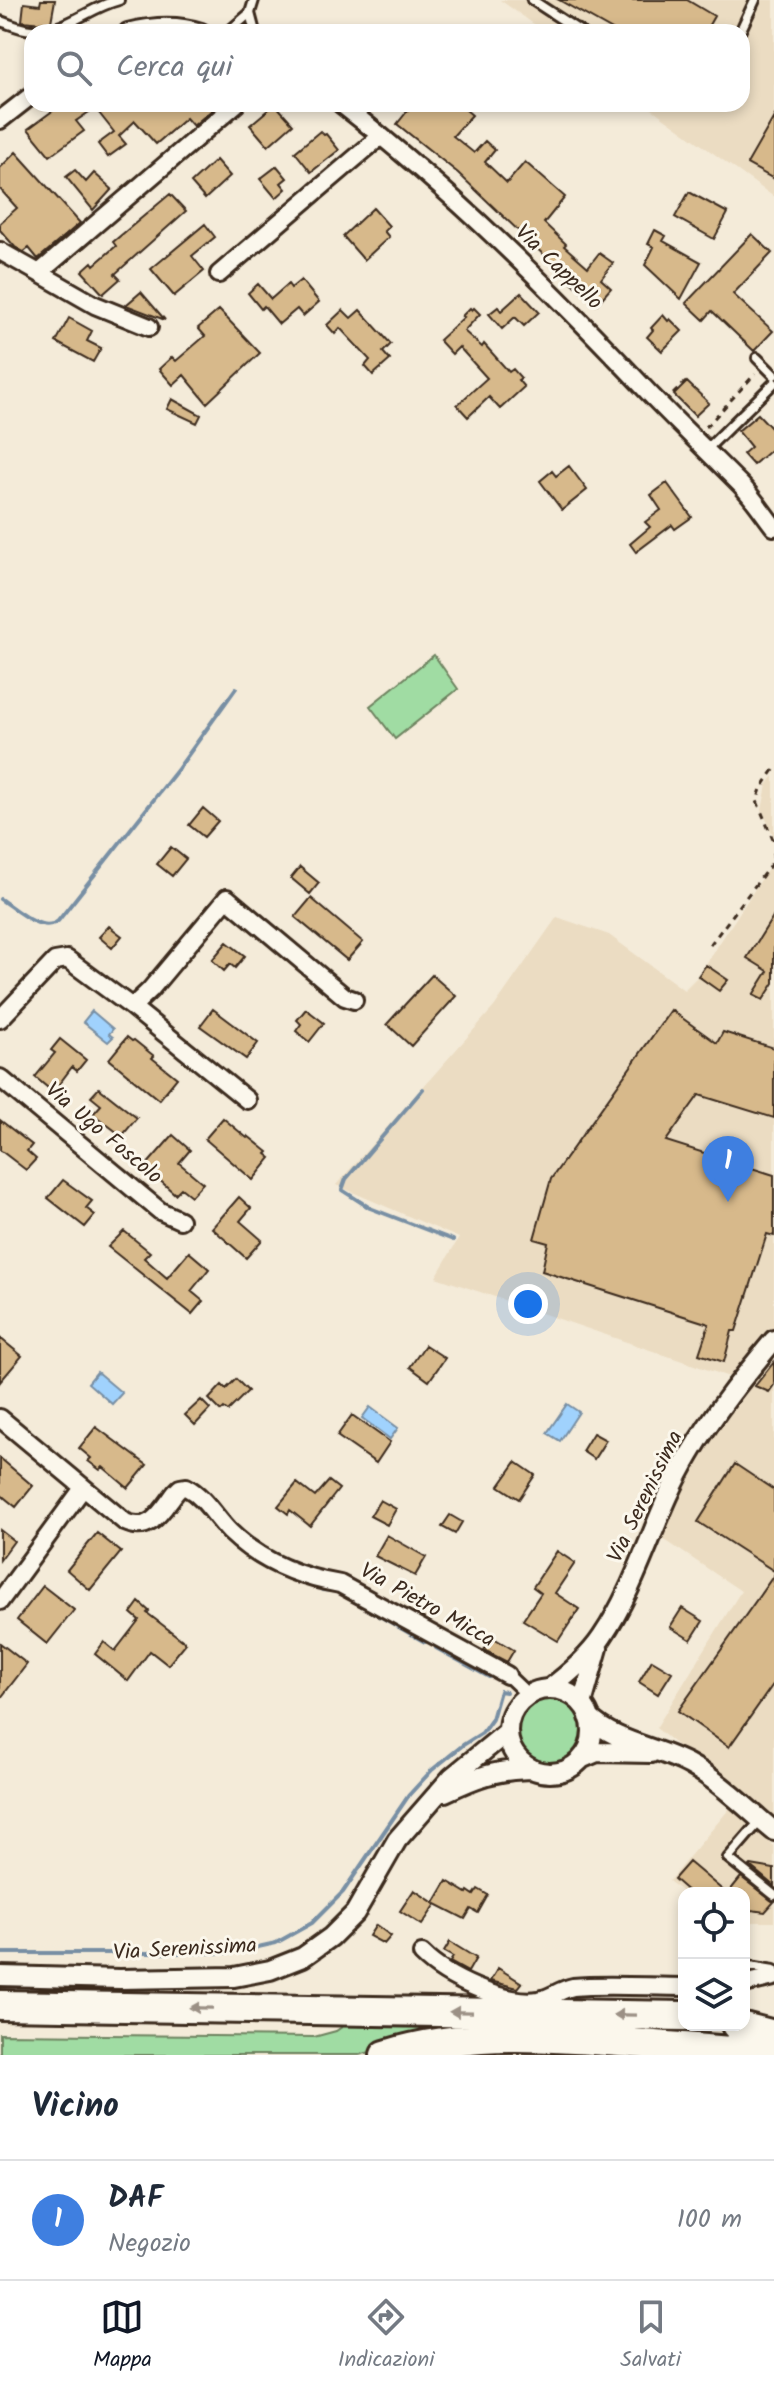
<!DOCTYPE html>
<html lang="it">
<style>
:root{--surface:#fff;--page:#f6f6f7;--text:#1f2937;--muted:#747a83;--line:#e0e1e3;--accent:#111827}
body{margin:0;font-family:Kalam,sans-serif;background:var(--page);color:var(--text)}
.controls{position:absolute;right:24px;bottom:24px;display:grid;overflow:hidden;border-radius:16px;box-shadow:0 4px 12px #0003}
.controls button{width:72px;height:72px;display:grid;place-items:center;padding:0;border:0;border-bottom:2px solid var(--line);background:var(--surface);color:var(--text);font:40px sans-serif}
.you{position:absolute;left:528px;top:1304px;width:28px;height:28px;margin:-20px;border:6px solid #fff;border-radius:50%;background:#1a73e8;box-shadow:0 0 0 12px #1a73e833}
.badge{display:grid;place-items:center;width:52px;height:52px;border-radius:50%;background:var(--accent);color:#fff;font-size:26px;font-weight:700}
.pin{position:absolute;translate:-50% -66px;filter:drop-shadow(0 2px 4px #0008)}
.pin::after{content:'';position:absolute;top:42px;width:28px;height:24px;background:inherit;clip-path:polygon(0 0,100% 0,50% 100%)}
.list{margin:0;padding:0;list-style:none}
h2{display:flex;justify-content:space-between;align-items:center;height:104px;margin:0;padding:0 32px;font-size:34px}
h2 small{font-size:26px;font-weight:400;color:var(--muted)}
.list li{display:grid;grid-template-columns:52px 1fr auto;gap:24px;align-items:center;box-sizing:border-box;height:120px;padding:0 32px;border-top:2px solid var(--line)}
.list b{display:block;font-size:30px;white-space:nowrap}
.list p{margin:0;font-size:26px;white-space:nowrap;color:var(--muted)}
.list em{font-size:26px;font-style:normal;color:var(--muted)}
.icon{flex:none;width:44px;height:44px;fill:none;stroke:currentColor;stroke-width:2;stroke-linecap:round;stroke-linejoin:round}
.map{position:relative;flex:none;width:774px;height:2055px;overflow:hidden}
.search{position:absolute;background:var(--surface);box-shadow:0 4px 12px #0003;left:24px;right:24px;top:24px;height:88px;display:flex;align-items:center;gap:20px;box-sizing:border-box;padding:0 28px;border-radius:24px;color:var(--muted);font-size:30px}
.sheet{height:224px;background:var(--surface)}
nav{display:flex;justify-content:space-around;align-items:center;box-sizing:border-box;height:112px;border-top:2px solid var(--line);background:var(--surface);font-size:22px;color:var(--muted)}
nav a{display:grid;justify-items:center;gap:4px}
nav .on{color:var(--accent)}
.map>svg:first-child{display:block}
.built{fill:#ebdcc2}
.green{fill:#a0dca3;stroke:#6e8360;stroke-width:2}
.water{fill:#a0d2fd;stroke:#788fa4;stroke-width:2}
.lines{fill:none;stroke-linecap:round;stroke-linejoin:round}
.stream{stroke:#788fa4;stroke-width:4}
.building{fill:#d7b98b;stroke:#3b2a1e;stroke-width:2}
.service-casing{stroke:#3b2a1e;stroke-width:14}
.pedestrian-casing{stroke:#3b2a1e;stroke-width:17}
.minor-casing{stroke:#3b2a1e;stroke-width:22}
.tertiary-casing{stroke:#3b2a1e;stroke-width:24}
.motorway-casing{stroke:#3b2a1e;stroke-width:34}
.path{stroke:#3b2a1e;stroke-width:3;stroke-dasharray:6 6;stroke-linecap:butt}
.service{stroke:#fbf7ec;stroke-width:8}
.pedestrian{stroke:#fbf7ec;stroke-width:11}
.minor{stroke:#fbf7ec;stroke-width:16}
.tertiary{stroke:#fbf7ec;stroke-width:18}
.motorway{stroke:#fbf7ec;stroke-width:28}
.oneway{fill:#9b9085}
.labels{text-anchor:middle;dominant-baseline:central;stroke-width:6;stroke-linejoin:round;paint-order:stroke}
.street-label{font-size:22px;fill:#3b2a1e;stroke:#fbf7ec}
</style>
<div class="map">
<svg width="774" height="2055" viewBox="0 0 774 2055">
<rect width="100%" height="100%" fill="#f4ebd9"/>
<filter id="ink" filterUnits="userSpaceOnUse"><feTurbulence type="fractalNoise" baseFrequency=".0125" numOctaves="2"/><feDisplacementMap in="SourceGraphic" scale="16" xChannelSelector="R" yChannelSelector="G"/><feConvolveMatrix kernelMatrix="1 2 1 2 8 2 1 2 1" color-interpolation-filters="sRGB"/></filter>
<g filter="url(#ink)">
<path class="built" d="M500 0H774V197L645 104H742V32H545Z
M774 776V837L762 810 767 785Z
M774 858V1824L656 1728 741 1591 653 1532 738 1380 436 1277 459 1238 336 1185 494 1007 557 917 609 935 684 990 698 976 772 863Z
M730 1808 774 1846V1922H744V1893H684L669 1881Z"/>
<path class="green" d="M434 655 458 689 395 739 370 706Z
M517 1730a32 32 0 1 1 64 0a32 32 0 1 1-64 0Z
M352 2020 679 2024 678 2031 426 2037 359 2055H0V2034L314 2037 336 2031Z"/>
<path class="water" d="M92 1011 113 1029 109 1034 113 1037 108 1042 83 1022Z
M97 1372 122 1393 112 1404 88 1383Z
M567 1404 579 1412 560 1441 547 1433Z
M370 1407 398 1428 390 1439 362 1418Z"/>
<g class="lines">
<path class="stream" d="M0 899C15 909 41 934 58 921L178 769 236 688
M423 1089 346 1179 342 1190 370 1208 453 1240
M244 1534 273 1554
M322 1590 336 1591 425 1642
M436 1648 489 1677
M0 1953H231L276 1943 312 1923 343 1892 409 1795 432 1770 463 1745 482 1733 492 1719 500 1691 506 1692"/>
</g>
<path class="building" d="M41 0H55L51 22 42 23 22 21 24 3 40 5Z
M559 0H687L714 16 705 32H616Z
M62 104H219L193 126 186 118 156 144 135 121 119 136 126 144 108 157 98 144 114 132 95 108 76 121 84 131 50 156 28 129Z
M275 104 293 124 268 146 250 125Z
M413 104H459L472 115 453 136 474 153 485 141 495 150 485 162 507 183 525 162 565 197 544 223 566 244 564 246 588 267 599 253 613 263 601 279 611 288 596 305 458 173 397 124Z
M774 117V179L747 164Z
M320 131 324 135 326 134 339 150 311 172 295 152Z
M16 152 80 223 38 259 29 248 24 252 15 247 0 230V223L17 208 0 189V168Z
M216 160 230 176 205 199 191 183Z
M277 166 287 178 281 183 286 189 276 198 260 179Z
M75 170 86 182 94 173 112 189 93 210 66 177Z
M689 192 728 213 714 239 675 217Z
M170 194 186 211 115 274 120 279 103 294 82 271 92 262 94 265 116 246 113 242Z
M373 208 389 226 384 231 389 237 364 260 343 236Z
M205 224 215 237 192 256 204 271 174 296 151 269Z
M655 230 666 236 663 241 701 262 681 299 645 265 654 247 648 244Z
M752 234 772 253 733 294 773 331 754 351 712 311 704 320 686 303Z
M301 280 319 302 303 316 297 309 279 324 264 306 261 309 248 293 258 284 271 299 288 284 291 288Z
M141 292 165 320 126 305Z
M521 293 539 312 524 326 515 317 502 329 489 314 498 307 501 311Z
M470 308 472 310 474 308 480 314 464 331 482 347 484 344 509 372 513 369 521 378 518 380 524 387 500 409 489 397 468 417 457 405 487 378 459 347 452 354 439 340 464 317 462 316Z
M219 310 260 353 207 403 184 375 173 385 159 369 172 357 176 361 205 336 198 328Z
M343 310 351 318 360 310 391 344 383 352 390 360 373 375 365 366 370 360 340 328 335 334 327 325Z
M663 315 668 321 670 319 682 331 662 351 647 337 653 330 651 328Z
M69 318 92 331 87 341 101 348 93 362 56 342Z
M687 382 709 403 695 416 674 395Z
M172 399 201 415 197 423 167 409Z
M758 414 774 431V447L753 465 743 454 751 447 738 431Z
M569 466 587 490 562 510 540 481 552 471 556 476Z
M667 483 692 517 675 529 672 525 636 552 630 544 650 527 645 522 661 510 651 495Z
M203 808 218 821 204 837 189 825Z
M171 847 186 859 172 876 157 864Z
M300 867 319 883 310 894 291 878Z
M311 898 363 942 347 960 295 917Z
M774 915V983L763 1000 753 995 768 971 747 958Z
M109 926 122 936 112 948 99 937Z
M227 942 245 956 235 968 230 964 224 971 212 960Z
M706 965 728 980 719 991 698 976Z
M432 975 456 996 411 1046 387 1024Z
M213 1009 258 1043 246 1059 200 1026Z
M306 1009 324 1023 309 1042 296 1031 301 1024 297 1020Z
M671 1010 717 1043 723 1032 774 1048V1118L699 1095 666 1141 774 1175V1236L767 1234 736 1331H732L724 1362 699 1354 709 1324 542 1271 548 1243 534 1239 551 1179Z
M127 1037 132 1041 134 1040 154 1056 152 1058 177 1078 159 1100 109 1059Z
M60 1039 86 1060 77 1071 72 1067 53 1092 35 1077 55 1053 51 1050Z
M99 1088 137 1118 122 1136 93 1114 101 1105 91 1097Z
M223 1118 247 1138 248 1136 268 1152 266 1154 271 1158 253 1180 205 1139Z
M0 1120 32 1145 27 1151 36 1159 26 1170 0 1150Z
M173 1135 190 1150 179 1163 203 1183 191 1196 181 1188 175 1194 145 1167Z
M63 1180 92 1201 86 1208 95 1215 85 1227 48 1198Z
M239 1197 251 1208 240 1221 262 1240 246 1258 212 1228Z
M124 1231 150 1252 144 1258 167 1278 189 1252 209 1269 191 1291 203 1301 192 1314 108 1247Z
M0 1338 22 1356 0 1382Z
M425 1345 445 1358 429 1381 410 1367Z
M774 1362V1385L769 1392 755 1386Z
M236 1379 248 1391 228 1411 224 1408 221 1411 209 1399 222 1385 226 1389Z
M201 1400 210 1409 195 1425 185 1415Z
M352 1415 390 1442 376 1463 337 1436Z
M96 1427 147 1465 128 1488 103 1467 100 1470 88 1461 91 1458 79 1448Z
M593 1433 606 1440 594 1459 582 1451Z
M0 1458 33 1486 16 1507 0 1494Z
M516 1462 535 1475 519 1499 499 1486Z
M735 1464 774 1490V1571L698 1522Z
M329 1481 339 1489 310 1526 290 1510 288 1514 278 1506 297 1483 315 1497Z
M380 1500 396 1509 387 1525 370 1516Z
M450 1515 462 1522 455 1534 442 1527Z
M0 1530 14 1541 0 1560Z
M97 1533 121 1552 90 1590 67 1570Z
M387 1535 426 1557 415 1576 375 1556Z
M557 1551 575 1563 555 1593 579 1609 558 1641 523 1620 541 1593 533 1587Z
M774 1575V1683L729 1747 678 1711Z
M43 1586 74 1610 47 1644 17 1620Z
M139 1602 149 1611 147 1613 186 1643 168 1665 150 1651 128 1681 95 1654 104 1642 115 1651 139 1620 131 1613Z
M682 1608 703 1621 691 1640 670 1627Z
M492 1637 514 1650 507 1662 484 1650Z
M0 1643 27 1664 0 1699Z
M652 1660 672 1672 658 1694 639 1682Z
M689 1862 726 1893H690L674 1879Z
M751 1865 774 1869V1886L750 1866Z
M741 1877 774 1902 765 1912 744 1909V1893H728Z
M447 1881 467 1893 468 1891 474 1895 478 1889 488 1895 478 1913 471 1909 465 1919 436 1904 422 1925 400 1911 414 1890 434 1903Z
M376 1925 391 1936 384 1944 369 1936Z
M450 1942 476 1958 468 1972 450 1962 453 1957 444 1952Z
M498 1968 522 1983 518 1988 490 1981Z"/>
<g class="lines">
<defs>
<path id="service" d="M254 0 250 13 255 32
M532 0 581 32
M0 21C10 24 20 29 31 30 62 35 89 7 119 0
M228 32 250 13
M740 32 755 0
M757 358 774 375
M706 450 774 383
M760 1821 728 1858 774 1895
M744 1965 774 1970"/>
<path id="pedestrian" d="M507 1675 528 1695"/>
<path id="minor" d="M128 32C152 26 177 24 201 32
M341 104C453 191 553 291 650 394 680 425 710 454 740 484 753 497 763 513 774 527
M0 120 32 95
M0 251 39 273 236 104
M39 273 95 305 149 327
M219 274 381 136
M132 1007 150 990 227 898 345 997 354 1000
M0 1019 55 961 67 959 132 1007 247 1100
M0 1078 160 1211 180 1220
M0 1418 125 1522C151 1534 162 1510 176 1492L180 1488 186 1487C205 1497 215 1517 230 1532 260 1561 299 1577 340 1584L507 1675
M0 1601 83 1488
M422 1954C446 1978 504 2005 539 2000 551 1998 561 1989 573 1987 606 1984 650 1987 684 1987
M744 1984 774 1977"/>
<path id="tertiary" d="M549 1689C569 1674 588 1658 602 1637 640 1581 655 1512 690 1454 714 1413 744 1376 774 1340
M508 1731a42 42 0 1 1 84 0a42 42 0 1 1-84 0Z
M582 1704 598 1648
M589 1717C615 1743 658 1747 690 1765 721 1782 747 1809 774 1831
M583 1758 597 1752 651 1753
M445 1792C476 1777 496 1770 530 1769
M0 1976 120 1979 234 1977 270 1970 303 1957 331 1937 355 1913 397 1840 452 1777 507 1732"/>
<path id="motorway" d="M0 2005 684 2016
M736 2025 774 2035
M385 2055C481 2025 584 2040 682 2047 712 2049 744 2054 774 2052"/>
</defs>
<use href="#service" class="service-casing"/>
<use href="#pedestrian" class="pedestrian-casing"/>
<use href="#minor" class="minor-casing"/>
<use href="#tertiary" class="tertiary-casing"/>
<use href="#motorway" class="motorway-casing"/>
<path class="path" d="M673 394 687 381
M706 427 755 374
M774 770 761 789 757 801 774 842
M710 945 772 863 774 853"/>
<use href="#service" class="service"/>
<use href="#pedestrian" class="pedestrian"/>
<use href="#minor" class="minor"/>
<use href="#tertiary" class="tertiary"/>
<use href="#motorway" class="motorway"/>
</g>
<defs><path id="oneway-solid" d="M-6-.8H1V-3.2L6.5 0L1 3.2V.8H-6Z" transform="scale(2)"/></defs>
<g class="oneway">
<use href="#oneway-solid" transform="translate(201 2008) rotate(-179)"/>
<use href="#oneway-solid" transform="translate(461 2012) rotate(-179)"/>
<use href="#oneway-solid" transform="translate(625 2015) rotate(-179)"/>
</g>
</g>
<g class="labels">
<g class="street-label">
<text transform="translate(558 268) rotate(44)">Via Cappello</text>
<text transform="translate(103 1134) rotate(40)">Via Ugo Foscolo</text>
<text transform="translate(646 1497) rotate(-64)">Via Serenissima</text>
<text transform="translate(427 1606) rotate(29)">Via Pietro Micca</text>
<text transform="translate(185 1950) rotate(-3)">Via Serenissima</text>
</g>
</g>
</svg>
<div class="controls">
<button><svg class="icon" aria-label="locate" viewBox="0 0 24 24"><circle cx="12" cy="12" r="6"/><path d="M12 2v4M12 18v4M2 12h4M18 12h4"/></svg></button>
<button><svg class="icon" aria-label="layers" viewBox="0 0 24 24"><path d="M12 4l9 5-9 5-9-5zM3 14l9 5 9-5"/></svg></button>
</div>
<div class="you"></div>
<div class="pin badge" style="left:728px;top:1202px;background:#3f7fe0">1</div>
<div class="search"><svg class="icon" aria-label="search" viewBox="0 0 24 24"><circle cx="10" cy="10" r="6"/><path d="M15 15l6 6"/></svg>Cerca qui</div>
</div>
<section class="sheet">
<h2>Vicino<small></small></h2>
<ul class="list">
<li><span class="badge" style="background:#3f7fe0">1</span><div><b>DAF</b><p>Negozio</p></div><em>100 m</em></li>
</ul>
</section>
<nav>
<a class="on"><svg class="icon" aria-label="map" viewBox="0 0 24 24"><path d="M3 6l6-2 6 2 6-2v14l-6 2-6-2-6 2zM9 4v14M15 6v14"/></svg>Mappa</a>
<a><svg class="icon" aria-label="directions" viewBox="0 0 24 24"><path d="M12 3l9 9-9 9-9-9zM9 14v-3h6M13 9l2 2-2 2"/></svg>Indicazioni</a>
<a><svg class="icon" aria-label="saved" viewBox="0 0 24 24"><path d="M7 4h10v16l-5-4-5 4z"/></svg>Salvati</a>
</nav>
